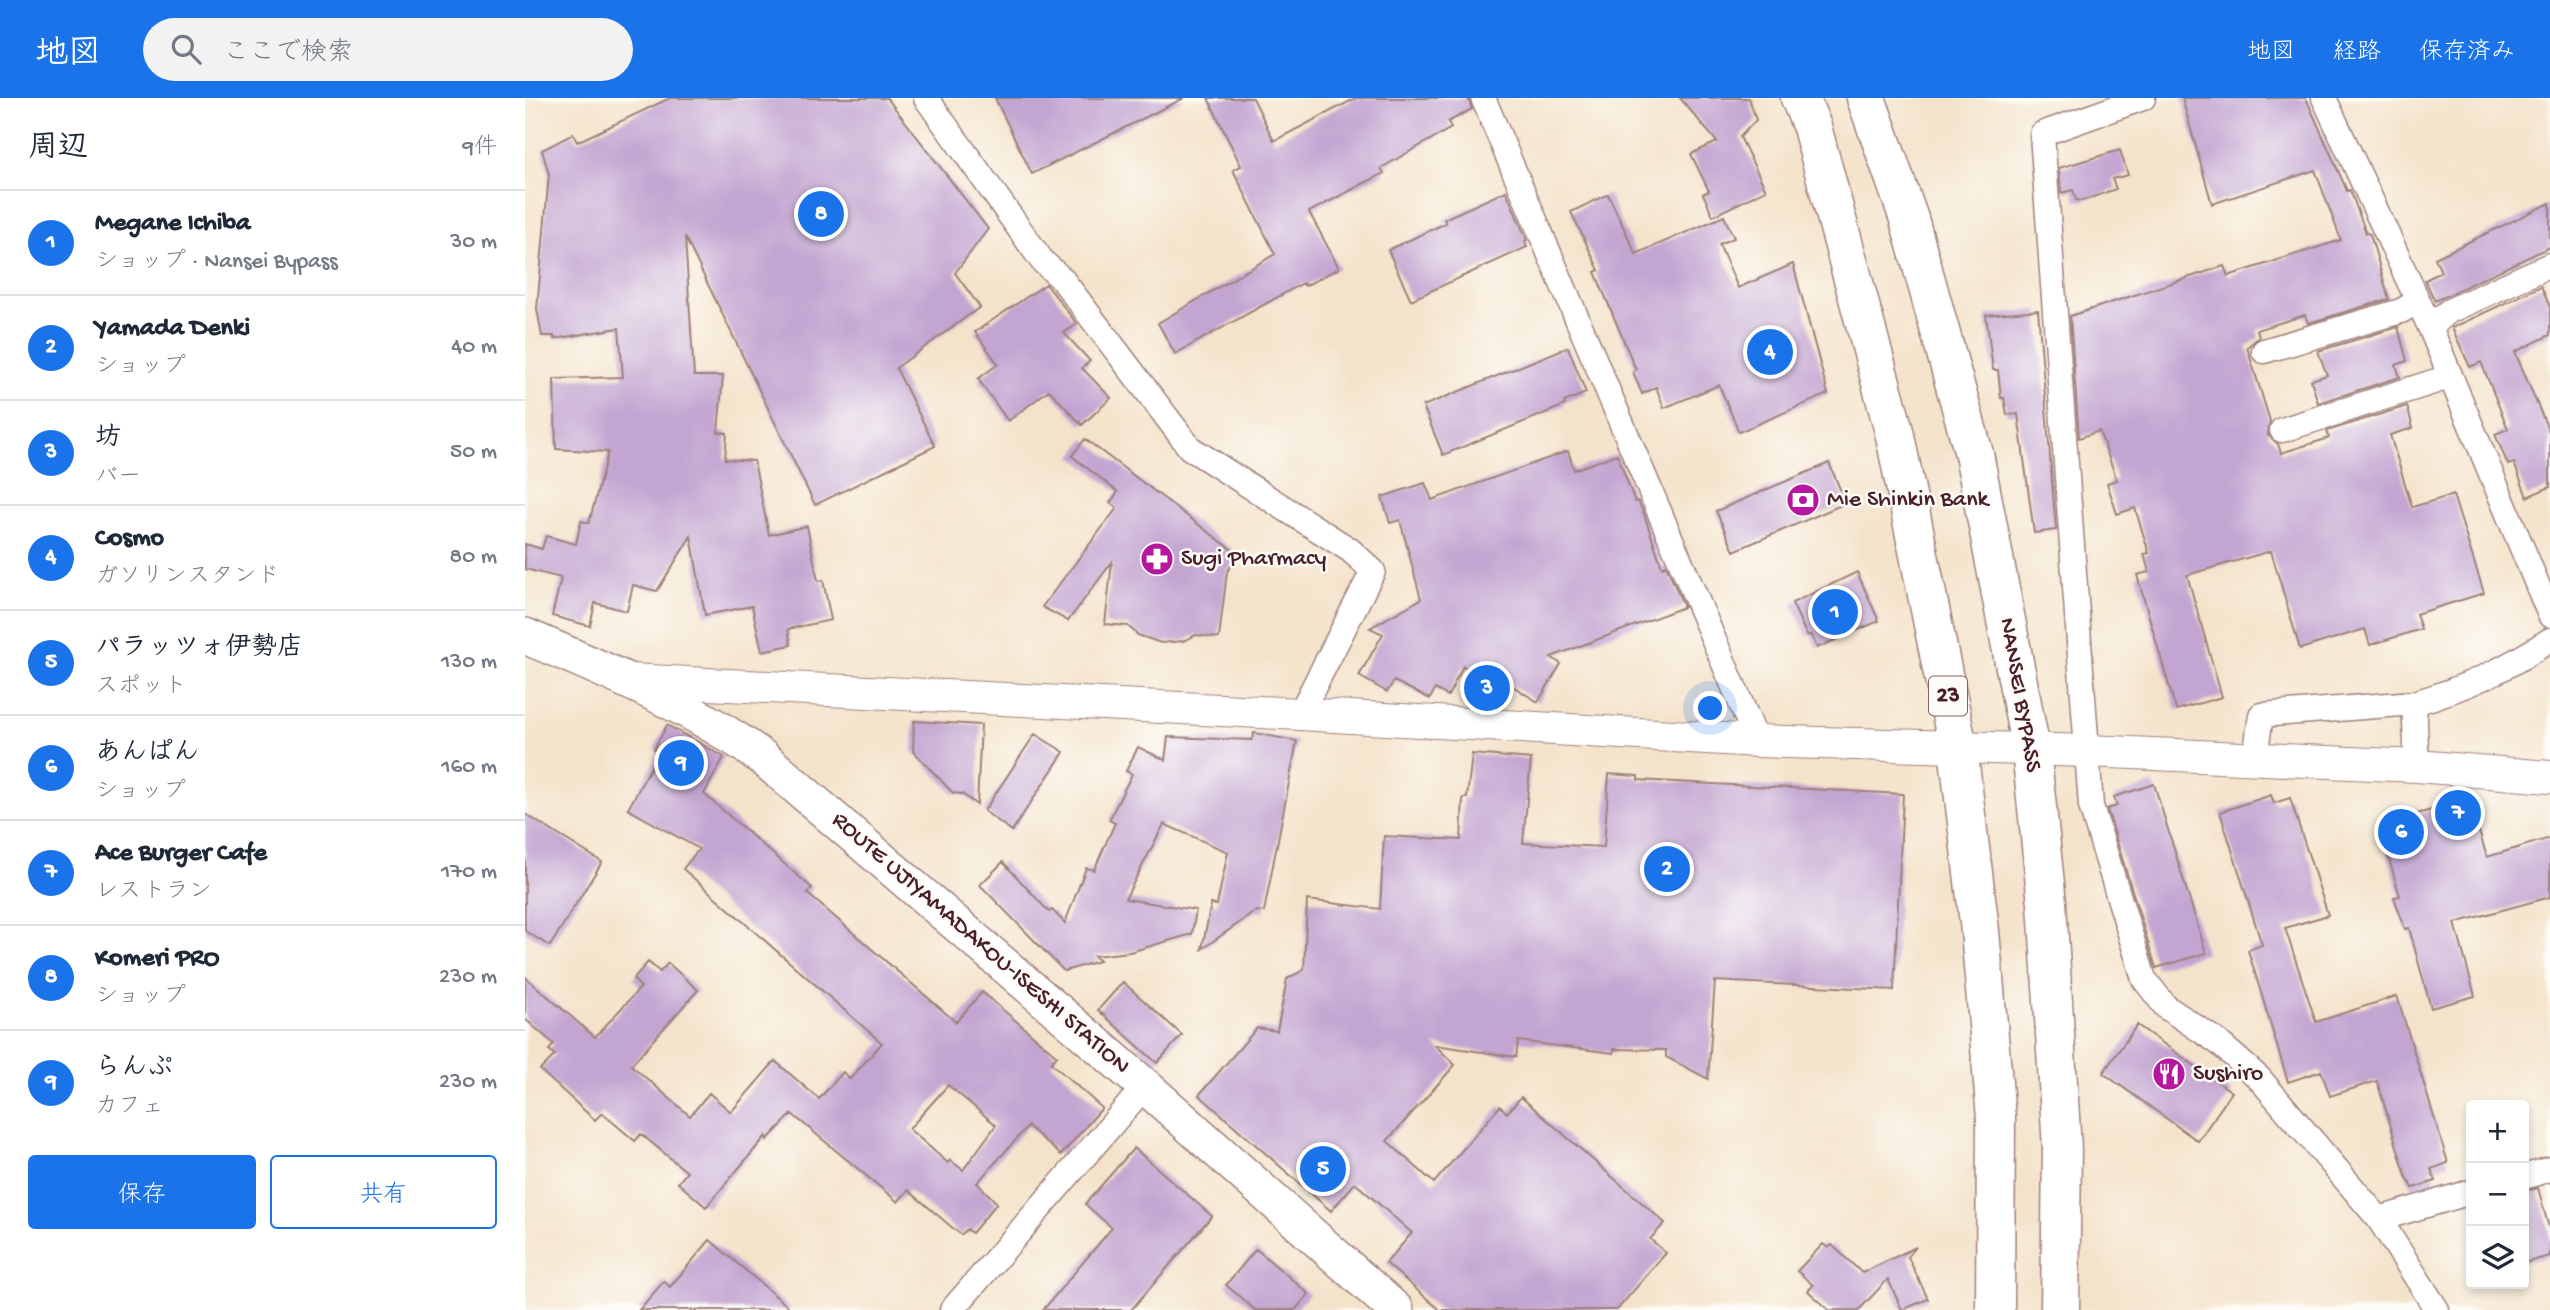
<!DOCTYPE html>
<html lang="ja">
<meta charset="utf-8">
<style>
:root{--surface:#fff;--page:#f2f2f3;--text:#1f2937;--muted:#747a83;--line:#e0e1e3;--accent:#1a73e8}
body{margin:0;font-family:"Gochi Hand","Klee One",sans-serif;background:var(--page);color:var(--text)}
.controls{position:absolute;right:21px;bottom:21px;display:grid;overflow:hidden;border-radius:7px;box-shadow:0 4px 10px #0003}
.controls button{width:63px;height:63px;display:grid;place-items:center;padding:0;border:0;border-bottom:2px solid var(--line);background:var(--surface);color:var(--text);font:35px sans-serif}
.you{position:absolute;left:1186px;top:611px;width:24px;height:24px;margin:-18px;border:5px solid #fff;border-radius:50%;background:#1a73e8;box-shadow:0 0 0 10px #1a73e833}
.badge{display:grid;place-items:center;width:46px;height:46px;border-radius:50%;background:var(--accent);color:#fff;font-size:23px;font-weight:700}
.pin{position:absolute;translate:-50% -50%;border:4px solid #fff;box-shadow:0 2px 7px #0006}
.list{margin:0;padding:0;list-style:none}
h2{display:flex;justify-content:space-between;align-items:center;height:91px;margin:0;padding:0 28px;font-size:30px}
h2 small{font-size:23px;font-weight:400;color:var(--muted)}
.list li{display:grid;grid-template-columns:46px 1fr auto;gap:21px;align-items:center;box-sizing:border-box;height:105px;padding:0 28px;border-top:2px solid var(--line)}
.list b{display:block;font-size:26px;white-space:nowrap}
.list p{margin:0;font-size:23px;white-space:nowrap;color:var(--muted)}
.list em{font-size:23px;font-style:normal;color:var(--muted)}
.actions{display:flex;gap:14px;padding:21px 28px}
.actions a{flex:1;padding:16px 0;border:2px solid var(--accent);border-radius:7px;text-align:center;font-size:24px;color:var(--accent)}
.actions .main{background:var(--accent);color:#fff}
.icon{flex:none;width:38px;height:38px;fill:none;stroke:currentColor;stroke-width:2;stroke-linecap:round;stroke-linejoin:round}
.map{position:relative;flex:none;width:2025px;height:1212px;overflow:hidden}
header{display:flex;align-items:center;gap:42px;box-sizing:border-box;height:98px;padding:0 35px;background:var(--accent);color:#fff}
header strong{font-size:33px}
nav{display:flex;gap:38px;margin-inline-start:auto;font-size:24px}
.search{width:490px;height:63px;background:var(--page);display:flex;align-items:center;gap:18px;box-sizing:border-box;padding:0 24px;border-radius:38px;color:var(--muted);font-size:26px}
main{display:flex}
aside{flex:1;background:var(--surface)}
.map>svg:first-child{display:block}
.building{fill:#c3a5d1;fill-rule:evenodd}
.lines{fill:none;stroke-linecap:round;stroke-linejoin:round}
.minor-casing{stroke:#9f817b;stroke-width:27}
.tertiary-casing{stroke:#9f817b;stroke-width:34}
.secondary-casing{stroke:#9f817b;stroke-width:38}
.trunk-casing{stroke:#9f817b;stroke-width:41}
.minor{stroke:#fff;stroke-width:24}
.tertiary{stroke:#fff;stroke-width:32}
.secondary{stroke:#fff;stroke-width:35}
.trunk{stroke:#fff;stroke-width:38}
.labels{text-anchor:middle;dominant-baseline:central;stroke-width:5;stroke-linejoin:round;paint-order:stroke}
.shield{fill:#fdfcf7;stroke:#806168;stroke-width:2}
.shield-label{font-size:23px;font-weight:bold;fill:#4a1f2b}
.poi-label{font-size:24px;fill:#4a1f2b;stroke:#fdfcf7;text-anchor:start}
.street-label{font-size:24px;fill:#4a1f2b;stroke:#fdfcf7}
</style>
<header>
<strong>地図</strong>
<div class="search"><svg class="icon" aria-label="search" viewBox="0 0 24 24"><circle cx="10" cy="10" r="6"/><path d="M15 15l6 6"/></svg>ここで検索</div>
<nav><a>地図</a><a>経路</a><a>保存済み</a></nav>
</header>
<main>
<aside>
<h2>周辺<small>9件</small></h2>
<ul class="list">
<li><span class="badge">1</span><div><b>Megane Ichiba</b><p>ショップ · Nansei Bypass</p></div><em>30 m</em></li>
<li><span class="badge">2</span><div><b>Yamada Denki</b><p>ショップ</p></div><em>40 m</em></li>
<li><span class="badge">3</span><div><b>坊</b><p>バー</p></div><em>50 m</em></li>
<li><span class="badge">4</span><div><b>Cosmo</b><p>ガソリンスタンド</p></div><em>80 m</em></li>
<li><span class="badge">5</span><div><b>パラッツォ伊勢店</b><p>スポット</p></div><em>130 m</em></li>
<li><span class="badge">6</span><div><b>あんぱん</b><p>ショップ</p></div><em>160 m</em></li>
<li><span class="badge">7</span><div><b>Ace Burger Cafe</b><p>レストラン</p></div><em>170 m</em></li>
<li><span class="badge">8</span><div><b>Komeri PRO</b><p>ショップ</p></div><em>230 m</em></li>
<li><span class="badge">9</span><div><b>らんぷ</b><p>カフェ</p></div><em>230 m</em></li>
</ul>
<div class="actions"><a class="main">保存</a><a>共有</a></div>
</aside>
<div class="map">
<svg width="2025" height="1212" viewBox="0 0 2025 1212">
<rect width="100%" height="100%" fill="#fdfcf7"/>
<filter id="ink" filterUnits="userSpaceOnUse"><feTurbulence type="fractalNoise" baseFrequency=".0143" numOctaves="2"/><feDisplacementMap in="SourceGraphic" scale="14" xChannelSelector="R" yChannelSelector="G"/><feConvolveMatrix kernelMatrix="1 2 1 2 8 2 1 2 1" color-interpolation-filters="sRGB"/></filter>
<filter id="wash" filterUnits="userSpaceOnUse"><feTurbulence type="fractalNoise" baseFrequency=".00686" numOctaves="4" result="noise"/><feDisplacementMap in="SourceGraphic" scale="28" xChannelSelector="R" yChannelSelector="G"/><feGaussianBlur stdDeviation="1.57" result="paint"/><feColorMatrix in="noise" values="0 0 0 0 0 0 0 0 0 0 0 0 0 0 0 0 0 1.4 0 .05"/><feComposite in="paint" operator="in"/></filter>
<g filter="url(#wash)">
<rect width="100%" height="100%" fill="#f4e3cb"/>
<g id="blocks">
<path class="building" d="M145 0H362L463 131 430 175 455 209 371 270 410 348 290 407 160 139 169 278H198L193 334 202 335 200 361 229 363 244 437 282 428 293 483 298 482 306 522 263 531 266 547 237 553 227 508 180 517 166 438 132 493 108 487 102 513 70 505 65 528 27 518 36 480 0 471V446L17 451 21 438 51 446 56 423 64 425 83 354 31 351 29 281 98 279 94 230 29 241V238H17L12 211 24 76 17 52 48 36 52 44Z
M470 0H659L507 76Z
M683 0H728L749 43 831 0H943L947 11 923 24 926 30 856 70 859 75 784 114 814 170 780 188 778 185 650 256 633 225 750 156 708 72 716 68Z
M1155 0H1224L1231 22 1215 39 1241 92 1188 118 1178 96 1184 93 1166 56 1192 44Z
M1657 0H1781L1822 93 1825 92 1841 135 1845 136 1864 201 1783 225 1780 217 1732 232 1734 239 1722 249 1745 323 1743 337 1753 346 1756 355 1804 340 1802 333 1882 308 1888 330 1865 337 1887 409 1928 397 1959 495 1891 516 1896 531 1845 547 1840 531 1775 551 1746 453 1662 477 1697 599 1651 612 1612 477 1624 474 1619 456 1624 455 1610 410 1592 416 1582 385 1592 382 1574 333 1554 340 1545 218 1699 168 1703 178 1816 142 1790 72 1687 106Z
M1595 52 1603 77 1587 81 1591 91 1557 103 1551 102 1548 92 1536 95 1534 70Z
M981 93 1002 142 1000 143 1002 149 886 202 863 152 921 125 919 121Z
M1083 96 1111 156 1199 118 1209 140 1194 146 1213 190 1268 166 1303 296 1214 334 1194 287 1139 310 1131 289 1117 296 1108 274 1111 272 1070 174 1074 172 1046 114Z
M2025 105V149L1910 203 1900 182 1916 174 1910 160Z
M521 186 552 226 539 235 565 263 557 270 586 300 557 327 524 292 483 323 453 281 473 266 450 234Z
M2016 188 2025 209V237L1990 254 2025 336V389L2002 399 1989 365 1983 367 1970 336 1983 331 1956 264 1945 269 1927 230Z
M1513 212 1531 432 1509 435 1493 316 1482 317 1479 300H1476L1473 272H1468L1461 217Z
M1873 229 1882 263 1871 267 1875 279 1793 305 1786 282 1802 277 1793 253Z
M1043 249 1061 295 1039 304 1040 307 918 357 898 308Z
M560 341 714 457 702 474 694 540 671 537 658 543 636 545 613 537 603 528 580 526 587 464 543 523 517 509 592 410 585 405 593 394 547 358Z
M1043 353 1049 372 1092 356 1110 404 1113 403 1119 416 1137 469 1141 467 1159 509 1026 559 1036 566 1013 604 986 587 982 594 938 568 923 598 910 591 905 601 869 583 862 594 834 578 858 536 845 530 896 501 875 422 865 425 857 399 900 385 907 402Z
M1304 365 1321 405 1209 453 1191 413Z
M1332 474 1354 523 1292 550 1286 537 1282 538 1267 505Z
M389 623 456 627 452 707 437 696 428 695 388 653Z
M142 627 199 659 179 696 287 790 282 795 431 924 457 894 532 958 526 965 577 1010 536 1057 503 1028 452 1085 472 1105 447 1135 442 1131 436 1137 383 1092 373 1104 267 1016 242 1042 241 1038 181 1109 153 1085 162 1074 116 1036 110 1043 77 1015 70 1022 15 972 30 957 24 952 29 946 0 921V879L70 939 116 889 108 881 123 864 135 874 143 865 173 892 106 967 165 1018 184 995 206 1014 250 963 294 1001 318 974 325 981 357 945 158 771 174 751 103 711 134 654 129 651ZM423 987 471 1027 438 1072 425 1062 423 1065 384 1031Z
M729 635 772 643 739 814 731 813 677 851 686 806 692 807 703 754 639 726 600 801 671 812 667 836 605 854 569 858 574 863 539 873 455 787 478 764 524 814 527 812 540 825 561 770 569 772 590 725 584 722 607 676 601 673 613 649 640 662 643 639 727 642Z
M510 636 539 654 487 733 459 713Z
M947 656 1006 661 998 745 1079 749 1084 676 1113 678V682L1378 696 1369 892 1190 883 1183 981 1141 959V952L1089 951V955L993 943 991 959 910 947 930 967 862 1043 909 1085 975 1008 982 1015 996 999 1140 1125 1125 1141 1141 1155 1092 1212H915L861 1165 887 1135 830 1085 806 1113 674 997 732 930 752 933 762 881 779 872 782 802 855 811 859 738 936 742 938 700H942Z
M1629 686 1681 855 1631 870 1582 711 1592 708 1589 699Z
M1746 697 1749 705 1765 700 1803 817 1760 830 1791 924 1872 898 1923 1065 1906 1071 1911 1083 1888 1090 1881 1078 1852 983 1805 998 1796 973 1763 984 1723 852 1737 847 1695 714Z
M1944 701 1962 759 2025 740V799L1930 825 1950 898 1906 910 1884 830 1880 831 1869 799 1875 798 1854 727Z
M0 716 77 764 25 848 0 833Z
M598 884 657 937 632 965 573 912Z
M1612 927 1707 994 1673 1043 1578 975Z
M609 1050 687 1118 606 1212H518L587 1130 560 1106Z
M2013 1090 2025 1134V1158L1999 1165V1093Z
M185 1142 267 1212H114L139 1183 145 1189Z
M1298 1146 1303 1150 1307 1147 1337 1175 1391 1149 1383 1159 1403 1201 1377 1212 1363 1181 1334 1212H1304L1283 1193 1288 1187 1272 1173Z
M731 1151 784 1196 770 1212H730L701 1187Z"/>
</g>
</g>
<g filter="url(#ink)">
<use href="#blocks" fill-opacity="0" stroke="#9f817b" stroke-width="2"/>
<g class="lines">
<defs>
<path id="minor" d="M401 0 518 164 537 181 665 350 825 452 848 473 775 616
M958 0 1232 643
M1618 0 1517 36 1566 708 1619 881 1641 909 1693 944 1735 981 1854 1121 1912 1212
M1799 0 1905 229 2025 517
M1905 229 1924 213 2025 167
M1739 253 1876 213 1893 203
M1757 332 1924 279
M1730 660 1736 617 1889 605
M1892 668 1889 605C1941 590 1979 572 2025 542
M1999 1079 2025 1071
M1854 1121 1946 1094
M427 1212 620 988"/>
<path id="tertiary" d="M104 582 775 616 1232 643 1563 653 1892 668 2025 679"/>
<path id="secondary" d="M0 538C83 573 164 607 237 659L620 988 871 1212"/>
<path id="trunk" d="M1275 0 1287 29 1369 333 1433 650 1455 833 1471 1020 1470 1212
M1341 0 1384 121 1449 356 1506 652 1522 805 1537 1051 1535 1212"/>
</defs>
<use href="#minor" class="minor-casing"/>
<use href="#tertiary" class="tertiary-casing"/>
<use href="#secondary" class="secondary-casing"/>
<use href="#trunk" class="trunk-casing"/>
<use href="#minor" class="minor"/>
<use href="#tertiary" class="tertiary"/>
<use href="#secondary" class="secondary"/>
<use href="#trunk" class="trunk"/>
</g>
</g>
<defs>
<symbol id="bank-disc" viewBox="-11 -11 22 22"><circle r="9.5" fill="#b5179e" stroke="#fdfcf7"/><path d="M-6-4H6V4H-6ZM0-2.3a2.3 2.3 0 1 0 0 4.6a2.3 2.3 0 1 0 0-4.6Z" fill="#fff"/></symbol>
<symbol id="pharmacy-disc" viewBox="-11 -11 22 22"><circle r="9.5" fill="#b5179e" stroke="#fdfcf7"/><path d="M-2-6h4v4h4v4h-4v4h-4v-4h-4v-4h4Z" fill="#fff"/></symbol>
<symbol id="restaurant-disc" viewBox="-11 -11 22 22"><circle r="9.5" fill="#b5179e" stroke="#fdfcf7"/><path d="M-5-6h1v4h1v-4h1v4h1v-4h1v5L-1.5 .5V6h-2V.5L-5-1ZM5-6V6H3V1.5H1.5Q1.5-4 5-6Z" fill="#fff"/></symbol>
</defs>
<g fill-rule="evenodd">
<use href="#bank-disc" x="1259" y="383" width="38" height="38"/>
<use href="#pharmacy-disc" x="613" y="442" width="38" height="38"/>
<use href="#restaurant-disc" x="1625" y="957" width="38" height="38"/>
</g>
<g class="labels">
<rect class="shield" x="1404" y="578.5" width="38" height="39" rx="5"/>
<g class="shield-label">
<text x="1423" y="598">23</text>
</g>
<g class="poi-label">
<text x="1302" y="402">Mie Shinkin Bank</text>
<text x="656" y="461">Sugi Pharmacy</text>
<text x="1668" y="976">Sushiro</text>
</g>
<g class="street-label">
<text transform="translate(1494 597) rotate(80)">NANSEI BYPASS</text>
<text transform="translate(455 846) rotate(41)">ROUTE UJIYAMADAKOU-ISESHI STATION</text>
</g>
</g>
</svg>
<div class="controls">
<button>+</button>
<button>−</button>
<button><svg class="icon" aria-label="layers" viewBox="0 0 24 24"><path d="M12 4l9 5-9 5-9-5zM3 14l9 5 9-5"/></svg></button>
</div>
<div class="you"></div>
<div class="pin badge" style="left:1310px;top:514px">1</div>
<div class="pin badge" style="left:1142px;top:771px">2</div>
<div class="pin badge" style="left:962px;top:590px">3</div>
<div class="pin badge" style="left:1245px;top:254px">4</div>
<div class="pin badge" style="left:798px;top:1071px">5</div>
<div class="pin badge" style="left:1876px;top:734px">6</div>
<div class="pin badge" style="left:1933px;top:715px">7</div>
<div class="pin badge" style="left:296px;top:116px">8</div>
<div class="pin badge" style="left:156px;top:665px">9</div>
</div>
</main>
